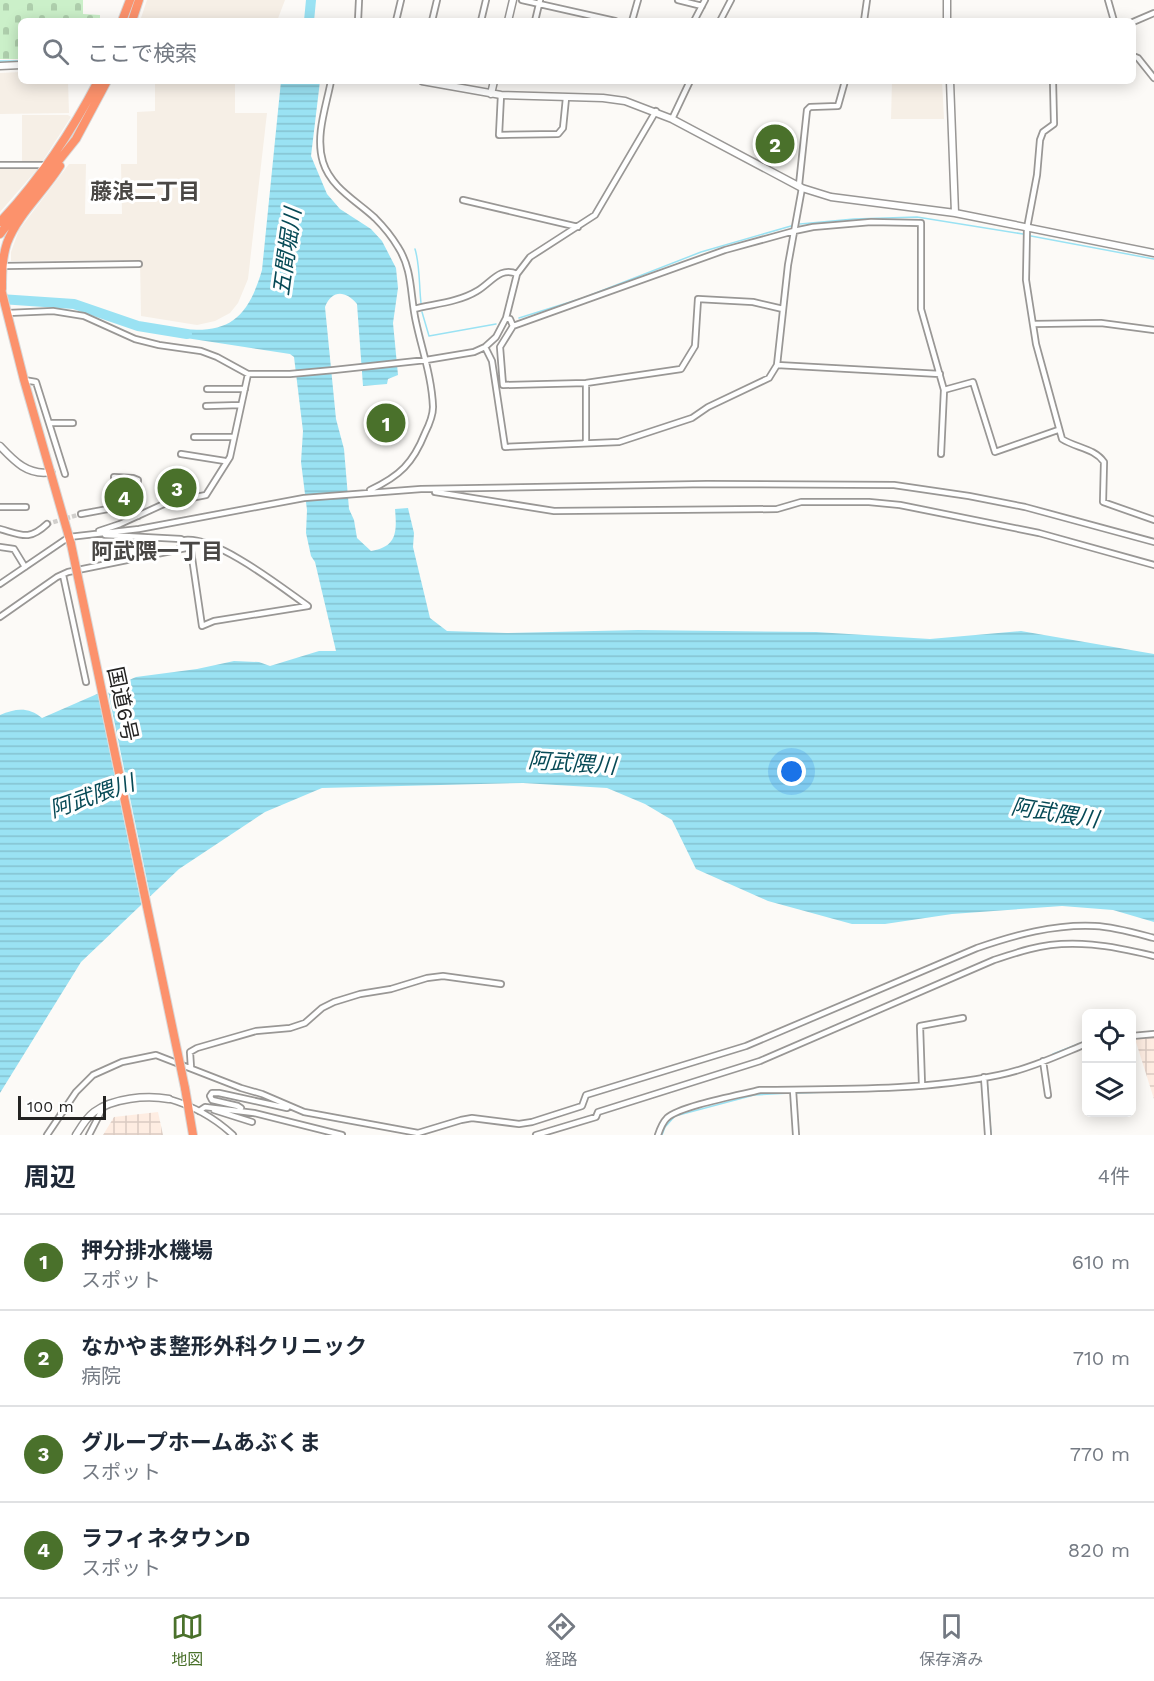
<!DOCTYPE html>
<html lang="ja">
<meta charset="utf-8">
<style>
:root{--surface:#fff;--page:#f2f2f3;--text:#1f2937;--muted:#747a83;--line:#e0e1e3;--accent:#4a712b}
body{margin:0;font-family:"Work Sans","Noto Sans JP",sans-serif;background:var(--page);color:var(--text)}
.controls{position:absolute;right:18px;bottom:18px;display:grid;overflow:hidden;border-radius:9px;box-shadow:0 3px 15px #0003}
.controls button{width:54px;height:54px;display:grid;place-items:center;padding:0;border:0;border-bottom:2px solid var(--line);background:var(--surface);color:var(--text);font:30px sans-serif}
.scale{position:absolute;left:18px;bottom:15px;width:88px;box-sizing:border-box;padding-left:6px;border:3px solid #242322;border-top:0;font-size:16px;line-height:21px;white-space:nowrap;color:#242322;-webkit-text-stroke:4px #fff;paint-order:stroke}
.you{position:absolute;left:792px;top:772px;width:21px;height:21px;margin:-15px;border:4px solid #fff;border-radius:50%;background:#1a73e8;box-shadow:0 0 0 9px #1a73e833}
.badge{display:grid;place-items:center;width:39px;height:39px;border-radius:50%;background:var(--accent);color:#fff;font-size:20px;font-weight:700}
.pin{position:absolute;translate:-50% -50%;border:3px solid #fff;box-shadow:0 2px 6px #0006}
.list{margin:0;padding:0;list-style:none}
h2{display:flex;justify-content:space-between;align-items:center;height:78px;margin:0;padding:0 24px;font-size:26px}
h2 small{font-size:20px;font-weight:400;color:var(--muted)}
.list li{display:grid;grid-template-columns:39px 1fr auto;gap:18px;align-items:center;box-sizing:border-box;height:96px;padding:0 24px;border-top:2px solid var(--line)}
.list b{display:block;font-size:22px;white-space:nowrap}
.list p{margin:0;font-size:20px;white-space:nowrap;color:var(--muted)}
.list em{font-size:20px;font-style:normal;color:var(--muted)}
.icon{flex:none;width:33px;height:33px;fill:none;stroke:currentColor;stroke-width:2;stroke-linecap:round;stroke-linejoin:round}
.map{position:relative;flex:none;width:1154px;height:1135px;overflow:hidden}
.search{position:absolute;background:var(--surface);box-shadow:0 3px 15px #0003;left:18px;right:18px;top:18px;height:66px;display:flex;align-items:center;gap:15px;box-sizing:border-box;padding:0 21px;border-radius:9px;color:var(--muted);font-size:22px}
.sheet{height:462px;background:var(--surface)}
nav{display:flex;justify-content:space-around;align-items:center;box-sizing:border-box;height:84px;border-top:2px solid var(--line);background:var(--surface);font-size:16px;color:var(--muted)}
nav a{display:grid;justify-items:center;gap:3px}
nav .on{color:var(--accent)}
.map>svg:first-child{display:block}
.built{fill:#f6efe6}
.industrial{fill:url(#industrial-grid)}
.cemetery{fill:url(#cemetery-stones)}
.water{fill:url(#water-rules)}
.pier{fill:#fcfaf7}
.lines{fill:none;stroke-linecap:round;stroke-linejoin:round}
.stream{stroke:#9ae2f3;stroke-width:1.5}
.river{stroke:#9ae2f3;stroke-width:10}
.minor-tunnel{stroke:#d1cfcc;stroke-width:4.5;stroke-dasharray:4.5 2;stroke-linecap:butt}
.minor-casing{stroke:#999795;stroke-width:8}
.tertiary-casing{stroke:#999795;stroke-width:9}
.trunk-casing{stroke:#d8d7d7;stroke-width:10}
.minor{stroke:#fff;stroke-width:4.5}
.tertiary{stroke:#fff;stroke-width:6}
.trunk{stroke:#fc926c;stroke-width:8}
.trunk-bridge-casing{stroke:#d8d7d7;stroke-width:10;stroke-linecap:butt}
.trunk-bridge{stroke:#fc926c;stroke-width:8}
.labels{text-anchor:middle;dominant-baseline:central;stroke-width:6;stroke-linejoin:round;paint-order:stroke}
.street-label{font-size:21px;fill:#242322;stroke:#fff}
.neighbourhood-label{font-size:22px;font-weight:bold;fill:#494745;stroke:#fff}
.water-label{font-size:22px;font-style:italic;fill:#074a56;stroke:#fff}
</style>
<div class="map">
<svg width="1154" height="1135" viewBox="0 0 1154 1135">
<defs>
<pattern id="industrial-grid" width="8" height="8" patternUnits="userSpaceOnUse" patternTransform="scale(1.5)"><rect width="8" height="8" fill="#feede2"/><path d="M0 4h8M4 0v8" fill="none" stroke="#dacbc2"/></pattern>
<pattern id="cemetery-stones" width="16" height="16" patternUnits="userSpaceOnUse" patternTransform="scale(1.5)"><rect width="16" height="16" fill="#cbf0c9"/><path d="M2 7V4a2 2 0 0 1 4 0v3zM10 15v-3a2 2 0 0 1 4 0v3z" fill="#aeceac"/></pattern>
<pattern id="water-rules" width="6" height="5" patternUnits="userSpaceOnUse" patternTransform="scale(1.5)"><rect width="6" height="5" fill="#9ae2f3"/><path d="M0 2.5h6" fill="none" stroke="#85c2d0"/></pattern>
</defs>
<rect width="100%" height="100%" fill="#fcfaf7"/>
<path class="built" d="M147 0H285L277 21H140Z
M21 72V81H68L69 113 0 114V73Z
M155 81H235V113H267L248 279 238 303 230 313 215 321 197 325 141 316 140 260 11 261V252L19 230 69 164H86L85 214H122L121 164H137V112L155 111Z
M892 81H942L944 119H891Z
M22 115H68L71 117 42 162H22Z
M40 166 0 212V167Z"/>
<path class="industrial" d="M1154 1037V1099L1135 1039Z
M158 1112 163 1135H103L114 1117Z"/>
<path class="cemetery" d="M0 0H83V14L100 15V21H21V59H0Z"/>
<path class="water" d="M281 81H320L311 156 327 194 340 209 371 229 382 241 396 268 398 288 393 323 398 375 388 379 387 384 363 386 357 304C345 290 332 290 325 307L336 419 344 449 349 509 354 520 357 538 371 551C397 547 397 532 395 509L408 508 414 533 413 547 430 618 447 631 507 633 638 630 816 632 930 639 1021 631 1154 654V922L1113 910 1062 906 952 914 885 924H852L768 901 696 869 672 820 645 804 607 788 523 783 322 788 265 812 179 869 81 962 0 1093V715C16 708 29 707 42 718L136 677 197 669 234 661 259 662 270 666 319 651H336L315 562 311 556 306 533 307 510 301 462 303 431 294 357 290 354 173 336 174 328C227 335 247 321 262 270Z"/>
<path class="pier" d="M107 686 151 900 142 908 97 690Z"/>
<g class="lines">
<path class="stream" d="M306 21 309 20
M0 61H21
M800 224 854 219 917 217 1023 234
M1031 236 1154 259
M415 249C420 265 419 286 421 303
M422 312 429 336 496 324
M519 318 583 298 701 252 791 226
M1132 1034 1154 1031
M1053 1054 1086 1041
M797 1093 891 1090 931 1087
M662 1135 665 1127 675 1116 754 1095 791 1093
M991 1135 987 1080 1012 1074"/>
<path class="river" d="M309 21 311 0
M0 299 74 304 138 326 187 334"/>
<path class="minor-tunnel" d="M47 524 81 514"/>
<defs>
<path id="minor" d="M522 0 615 21
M678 0 702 6
M1108 0 1114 21
M358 21 359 0
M396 21 401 0
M432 21 437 0
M481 21 486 0
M535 21 540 0
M632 21 638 0
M694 21 705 0
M720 21 731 0
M864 21 867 0
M1133 22 1154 13
M1133 56 1138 58 1154 78
M331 81C326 107 315 136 323 162 331 188 357 201 375 218 384 227 392 237 398 247 413 270 410 296 416 322 422 350 432 378 433 407 433 416 429 425 425 433 413 463 400 476 370 490
M1053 81 1054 124 1043 132 1040 140 1037 175 1027 228 1026 280 1036 344 1062 439C1076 448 1094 448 1104 462L1103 502 1154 520
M501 95 499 135 558 134 563 128 566 98
M672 119 690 81
M0 165H46
M799 185 807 110 810 107 838 106 845 81
M463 200 578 227
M3 266 139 264
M414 309C434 304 459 302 477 291 491 283 500 266 517 274
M8 313 53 311 84 316 135 339 159 345 201 351 217 357 248 374H290L334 370 426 360 474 352 485 347 496 337 506 318 517 274 530 257 595 215 656 111
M506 318 510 319 513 326 725 250 794 231 813 227 871 222 921 223V309L944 390 941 454
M1033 324 1101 323 1154 330
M513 326 500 347 503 385 586 383 681 369 695 346 698 299 753 302 783 309
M485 347 492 361 505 447 619 442 692 418 708 407 769 378 777 365 788 265 802 188
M777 365 940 374
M24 380 36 382 65 474
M586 383V443
M207 389H245
M944 390 973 382 995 452 1058 430
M206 406 241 405
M49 423H73
M194 437H234
M181 454 225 461
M114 477 133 478 138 480 135 504
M435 492 554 511 777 509 801 502H869L900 505 1039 533 1154 565
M0 507H26
M81 514 135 504 138 516
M0 529C22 535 29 541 47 524
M99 531 120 524 166 503 206 495 230 457 248 374
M105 535 181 539 190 544 202 626 214 621 308 606C281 587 218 537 185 540
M0 547 14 549 25 567
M63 575 86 682
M0 584 69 537 139 529 304 498 421 489 707 484 894 485 969 496 1025 507 1154 542
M0 617 57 577 68 572 191 547
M1132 1036 1154 1034
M1043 1061 1048 1095
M191 1068 190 1052 197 1048 256 1031 290 1028 305 1023 322 1008 334 1002 360 994 391 989 427 978 443 976 501 984
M984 1077 988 1135
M922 1085 920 1026 963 1018
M793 1090 796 1135
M169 1099C193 1106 215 1118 233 1135
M214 1110 252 1122
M239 1110 241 1108 238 1106 212 1100 210 1096 212 1093H219L287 1108
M199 1111 205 1107 254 1113 342 1135
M47 1135 76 1092 93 1075 122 1062 156 1055 241 1088 262 1094 304 1112 418 1133 461 1120 472 1118 519 1124 532 1122 582 1106 586 1095 746 1046 977 948C1015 935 1054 924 1095 926 1115 927 1135 933 1154 938
M89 1135 104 1106
M536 1135 596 1117 598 1112 760 1061 994 960C1006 956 1018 952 1030 949 1071 938 1113 946 1154 956
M658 1135C660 1129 662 1123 667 1118 680 1106 740 1095 760 1090 839 1089 922 1091 999 1075 1029 1069 1059 1055 1086 1044"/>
<path id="tertiary" d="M947 0V21
M508 21 513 0
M0 66 21 65
M422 81 501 95 603 98 625 101 672 119 802 188 831 197 955 213 1154 253
M950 81 955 213
M491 94 494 81
M0 446C14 461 28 476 51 472
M76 1135C81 1127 86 1118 94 1112 113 1098 146 1095 169 1099"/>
<path id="trunk" d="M122 21 130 0
M132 21 139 0
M0 222C40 179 71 133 98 81
M0 234 76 139 107 81
M0 285 24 380 71 544
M2 289C2 273 2 258 7 243 18 214 44 192 60 166
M185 1088 193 1135"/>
</defs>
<use href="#minor" class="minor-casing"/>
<use href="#tertiary" class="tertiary-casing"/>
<use href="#trunk" class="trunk-casing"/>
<use href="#minor" class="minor"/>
<use href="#tertiary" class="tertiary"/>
<use href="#trunk" class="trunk"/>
<defs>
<path id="trunk-bridge" d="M71 544 185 1088"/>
</defs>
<use href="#trunk-bridge" class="trunk-bridge-casing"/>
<use href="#trunk-bridge" class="trunk-bridge"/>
</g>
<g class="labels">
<g class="street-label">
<text transform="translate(123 704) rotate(78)">国道6号</text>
</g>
<g class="neighbourhood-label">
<text x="145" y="191">藤浪二丁目</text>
<text x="157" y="551">阿武隈一丁目</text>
</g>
<g class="water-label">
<text transform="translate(287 252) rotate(-82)">五間堀川</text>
<text transform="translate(572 763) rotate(4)">阿武隈川</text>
<text transform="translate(92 796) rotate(-19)">阿武隈川</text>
<text transform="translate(1055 813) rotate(9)">阿武隈川</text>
</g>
</g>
</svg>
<div class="controls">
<button><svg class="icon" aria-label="locate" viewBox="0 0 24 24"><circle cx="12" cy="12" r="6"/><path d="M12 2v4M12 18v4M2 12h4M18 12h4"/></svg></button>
<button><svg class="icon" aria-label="layers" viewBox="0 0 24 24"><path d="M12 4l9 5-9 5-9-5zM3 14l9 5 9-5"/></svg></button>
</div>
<div class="scale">100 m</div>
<div class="you"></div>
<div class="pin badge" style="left:386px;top:423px">1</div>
<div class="pin badge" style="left:775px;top:144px">2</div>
<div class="pin badge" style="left:177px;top:488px">3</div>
<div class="pin badge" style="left:124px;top:497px">4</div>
<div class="search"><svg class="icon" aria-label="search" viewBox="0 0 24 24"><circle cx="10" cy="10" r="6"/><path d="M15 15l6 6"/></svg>ここで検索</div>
</div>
<section class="sheet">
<h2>周辺<small>4件</small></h2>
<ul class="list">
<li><span class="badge">1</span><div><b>押分排水機場</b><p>スポット</p></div><em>610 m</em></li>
<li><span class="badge">2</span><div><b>なかやま整形外科クリニック</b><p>病院</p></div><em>710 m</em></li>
<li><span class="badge">3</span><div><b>グループホームあぶくま</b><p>スポット</p></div><em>770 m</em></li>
<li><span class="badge">4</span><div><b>ラフィネタウンD</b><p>スポット</p></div><em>820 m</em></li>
</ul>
</section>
<nav>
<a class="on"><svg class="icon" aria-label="map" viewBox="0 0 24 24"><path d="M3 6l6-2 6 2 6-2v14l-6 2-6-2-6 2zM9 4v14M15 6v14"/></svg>地図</a>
<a><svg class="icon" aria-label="directions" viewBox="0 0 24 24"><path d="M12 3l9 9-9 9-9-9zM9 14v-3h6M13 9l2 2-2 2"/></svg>経路</a>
<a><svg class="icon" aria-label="saved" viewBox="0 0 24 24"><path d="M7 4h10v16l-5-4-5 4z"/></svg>保存済み</a>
</nav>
